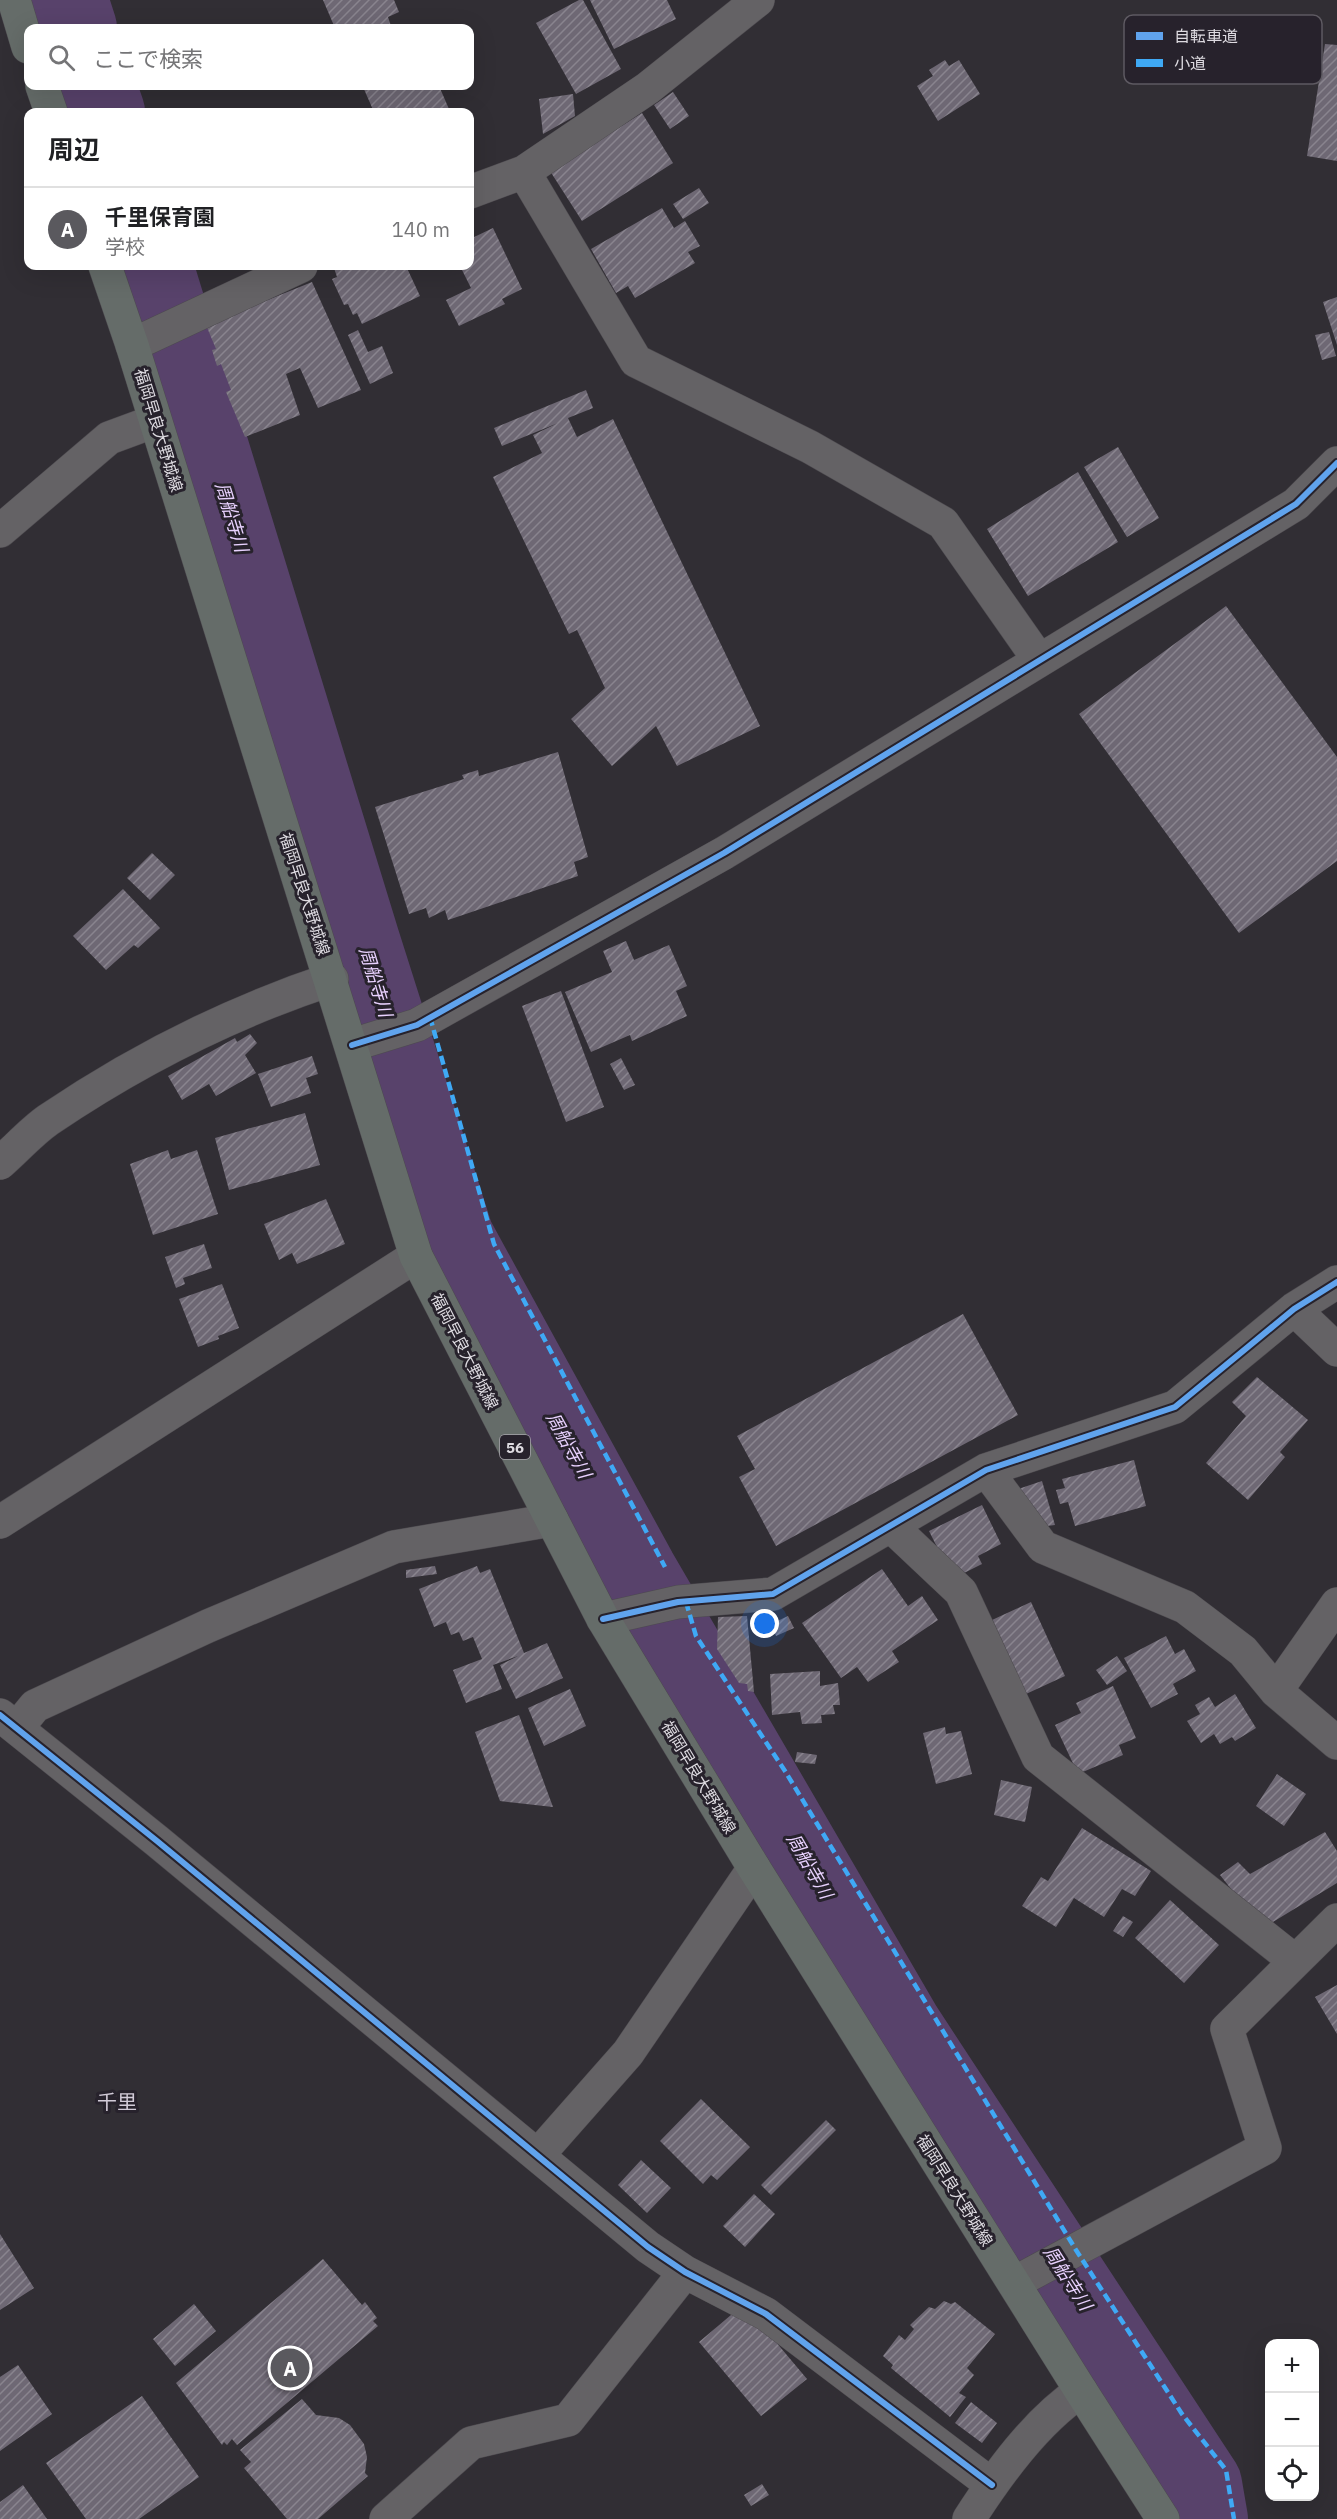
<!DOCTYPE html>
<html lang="ja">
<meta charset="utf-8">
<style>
:root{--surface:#fff;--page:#f6f6f6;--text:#202124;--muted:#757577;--line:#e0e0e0;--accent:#5a595e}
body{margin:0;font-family:"IBM Plex Sans","Noto Sans JP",sans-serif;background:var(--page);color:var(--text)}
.controls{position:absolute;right:18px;bottom:18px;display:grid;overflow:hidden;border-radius:12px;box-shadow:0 6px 24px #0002}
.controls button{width:54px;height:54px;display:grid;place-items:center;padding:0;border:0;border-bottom:2px solid var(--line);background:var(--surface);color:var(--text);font:30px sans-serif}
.you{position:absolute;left:765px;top:1624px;width:21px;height:21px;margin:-15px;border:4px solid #fff;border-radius:50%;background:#1a73e8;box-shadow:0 0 0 9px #1a73e833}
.badge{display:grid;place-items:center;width:39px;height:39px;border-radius:50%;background:var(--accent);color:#fff;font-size:20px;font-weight:700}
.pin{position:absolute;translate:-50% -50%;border:3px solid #fff;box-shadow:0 2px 6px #0006}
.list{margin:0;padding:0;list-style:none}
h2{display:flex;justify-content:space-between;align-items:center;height:78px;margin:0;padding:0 24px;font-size:26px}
h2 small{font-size:20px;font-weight:400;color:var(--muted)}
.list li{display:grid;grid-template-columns:39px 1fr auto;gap:18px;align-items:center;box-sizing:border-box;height:84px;padding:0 24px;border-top:2px solid var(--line)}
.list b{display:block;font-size:22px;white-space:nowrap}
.list p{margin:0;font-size:20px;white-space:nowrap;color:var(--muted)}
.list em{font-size:20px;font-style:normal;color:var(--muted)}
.icon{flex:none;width:33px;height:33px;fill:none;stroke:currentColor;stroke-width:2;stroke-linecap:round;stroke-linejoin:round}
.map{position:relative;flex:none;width:1337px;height:2519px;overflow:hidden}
.search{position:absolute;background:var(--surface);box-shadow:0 6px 24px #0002;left:24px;top:24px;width:450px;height:66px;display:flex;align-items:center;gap:15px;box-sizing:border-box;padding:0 21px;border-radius:12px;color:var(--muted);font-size:22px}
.panel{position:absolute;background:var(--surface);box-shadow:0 6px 24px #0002;left:24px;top:108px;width:450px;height:162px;border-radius:12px}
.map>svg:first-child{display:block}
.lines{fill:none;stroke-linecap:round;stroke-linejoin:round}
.river{stroke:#58426b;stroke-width:78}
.building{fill:url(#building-hatch)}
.minor-casing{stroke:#4d4a4f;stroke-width:34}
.primary-casing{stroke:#4d4a4f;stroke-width:34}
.minor{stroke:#646265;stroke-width:33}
.primary{stroke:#656c69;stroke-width:33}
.quiet{stroke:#3fa9f5;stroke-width:4.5;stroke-dasharray:9 4.5;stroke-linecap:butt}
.cycleway-casing{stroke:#27222c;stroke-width:10}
.cycleway{stroke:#60a3ed;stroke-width:6}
.labels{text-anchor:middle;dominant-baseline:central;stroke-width:6;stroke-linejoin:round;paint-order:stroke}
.shield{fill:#27222c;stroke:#a7a4ab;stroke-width:1.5}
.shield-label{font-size:15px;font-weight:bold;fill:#dedbe1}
.street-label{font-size:16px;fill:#dedbe1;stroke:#27222c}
.water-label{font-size:18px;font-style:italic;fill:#e9d2ff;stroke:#27222c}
.quarter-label{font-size:20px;fill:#d2cbd8;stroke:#27222c}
.key{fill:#27222c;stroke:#5e5a62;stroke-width:1.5}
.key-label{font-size:16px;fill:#dedbe1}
</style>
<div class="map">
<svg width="1337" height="2519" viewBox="0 0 1337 2519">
<defs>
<pattern id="building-hatch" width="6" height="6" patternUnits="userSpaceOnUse" patternTransform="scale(1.5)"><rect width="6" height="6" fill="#6e6874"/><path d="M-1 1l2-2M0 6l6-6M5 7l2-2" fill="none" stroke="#89848e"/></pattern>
</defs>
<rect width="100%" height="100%" fill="#312e34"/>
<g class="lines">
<path class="river" d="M69 0 78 28
M97 86 106 112
M154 266 361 941 455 1237 638 1571 904 2028 1203 2484 1209 2519"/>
</g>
<path class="building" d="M323 0H394L399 12 388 17 391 26 386 28H335Z
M579 0H583L621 69 576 94 536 23Z
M590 0H667L676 19 614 49Z
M1325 44 1337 45V161L1307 156Z
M945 60 949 66 959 60 980 94 938 121 917 86 933 76 929 70Z
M365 86H439L449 109 441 112H374L363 87Z
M673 92 689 116 670 129 654 105Z
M573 94 575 116 543 134 539 99Z
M642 113 673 163 582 221 550 171Z
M699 188 709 203 683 219 673 204Z
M662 208 674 228 685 221 700 246 688 252 695 263 635 298 628 286 616 293 591 249Z
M493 228 522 289 502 299 505 304 459 326 446 300 471 288 460 266H470V239Z
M339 266H406L420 296 362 324 357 313 353 315 348 304 344 305 332 279 337 277 334 268Z
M312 282 361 390 318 408 300 368 286 374 300 415 245 437 226 392 231 390 221 364 217 366 212 350 216 349 206 325Z
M1337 297V345L1323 302Z
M358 330 368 352 382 346 393 373 370 384 348 335Z
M1329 332 1336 356 1322 360 1315 335Z
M586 390 593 408 568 418 577 437 613 419 760 726 677 766 656 726 612 766 571 719 605 688 577 630 569 634 493 477 542 453 533 435 558 423 502 446 494 428Z
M1118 447 1159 518 1127 537 1084 467Z
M1078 472 1118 542 1028 596 987 529Z
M1226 606 1337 757V861L1239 933 1079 714Z
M558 752 588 857 574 862 578 876 448 920 445 910 429 918 426 908 409 914 375 807 464 779 462 775 478 770 479 776Z
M152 853 175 875 150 900 127 878Z
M123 889 160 928 138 948 134 945 106 970 73 936Z
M626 941 634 960 669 945 687 986 676 991 687 1016 632 1041 630 1035 591 1052 565 992 612 972 603 951Z
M561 991 604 1107 566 1122 522 1006Z
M250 1034 257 1043 245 1055 256 1073 216 1096 209 1084 182 1100 168 1076 235 1038 237 1042Z
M312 1056 318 1074 306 1078 311 1093 271 1107 258 1074Z
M621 1058 635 1085 624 1090 610 1064Z
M305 1113 320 1165 229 1190 215 1138Z
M168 1150 171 1159 197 1150 218 1214 153 1235 130 1164Z
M326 1199 345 1244 297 1264 292 1253 279 1260 264 1224Z
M204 1244 212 1268 183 1278 185 1284 176 1288 165 1257Z
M222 1284 239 1328 218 1336 219 1339 198 1347 179 1299Z
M963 1314 1018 1415 776 1546 739 1477 755 1469 737 1436Z
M1257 1377 1308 1420 1280 1452 1285 1457 1248 1500 1206 1463 1246 1416 1232 1402Z
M1134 1460 1146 1506 1075 1526 1068 1502 1060 1504 1056 1490 1065 1488 1062 1479Z
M1042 1481 1055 1525 1039 1527 1015 1490Z
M982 1505 1001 1544 978 1556 982 1564 962 1574 949 1571 929 1531Z
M435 1566 437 1574 406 1578V1570Z
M477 1566 480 1573 490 1569 524 1653 547 1643 563 1678 516 1699 500 1665 518 1656 493 1665 502 1689 466 1703 453 1670 482 1659 473 1637 463 1641 459 1632 451 1635 446 1622 434 1627 419 1589Z
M882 1569 908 1606 922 1596 938 1620 892 1651 899 1662 868 1682 857 1667 841 1678 802 1623Z
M1031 1602 1065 1676 1026 1694 992 1620Z
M747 1616 754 1692 748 1691 747 1684 739 1683 717 1649 718 1617Z
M788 1616 794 1628 776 1636 771 1624Z
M1166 1636 1175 1654 1184 1649 1196 1671 1173 1684 1178 1694 1151 1708 1124 1658Z
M1117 1656 1127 1671 1107 1685 1096 1670Z
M820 1671V1686L838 1683 840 1705H833L835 1714 821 1715 822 1723 802 1724 800 1712 772 1715 770 1674Z
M1113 1686 1136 1738 1119 1745 1123 1755 1078 1774 1055 1725 1081 1713 1076 1703Z
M570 1689 586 1726 544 1746 528 1708Z
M1235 1694 1256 1728 1235 1741 1232 1737 1220 1744 1214 1734 1201 1743 1187 1721 1200 1714 1195 1705 1209 1697 1215 1707Z
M519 1715 553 1807 500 1801 475 1732Z
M945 1727 946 1734 961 1731 972 1774 936 1784 923 1733Z
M797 1752 817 1755 815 1764 795 1762Z
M1277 1774 1306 1794 1284 1826 1256 1806Z
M1001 1780 1032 1787 1025 1822 994 1815Z
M1082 1828 1151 1871 1135 1896 1122 1889 1104 1917 1074 1898 1056 1927 1022 1906 1041 1877 1048 1881Z
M1325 1832 1337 1851V1883L1268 1925 1258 1923 1220 1875 1238 1862 1250 1874Z
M1170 1900 1219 1945 1184 1983 1135 1938Z
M1123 1916 1133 1922 1123 1937 1113 1931Z
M1337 1985V2034L1315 1997Z
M701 2099 750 2147 717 2180 711 2175 703 2184 660 2141Z
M826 2120 836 2130 771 2195 761 2185Z
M641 2160 671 2188 647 2213 618 2185Z
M754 2194 775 2214 745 2247 723 2226Z
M0 2234 34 2288 0 2310Z
M323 2259 362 2305 365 2302 377 2318 373 2321 378 2326 237 2445 232 2439 227 2445 224 2442 222 2445 176 2383Z
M944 2301 951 2304 955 2302 995 2334 967 2368 974 2375 959 2393 966 2397 950 2417 891 2368 893 2365 883 2356 899 2335 905 2340 914 2329 910 2325 929 2307 935 2309Z
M194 2304 216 2331 175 2366 153 2339Z
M744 2304 807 2379 761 2416 699 2342Z
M18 2365 52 2414 0 2451V2377Z
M142 2396 199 2477 139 2519H86L46 2463Z
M302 2399 316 2415 339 2418 350 2425 364 2444 367 2457 365 2473 368 2476 318 2519H287L244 2468 251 2462 240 2450Z
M971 2402 997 2423 982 2443 955 2423Z
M762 2484 769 2495 751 2506 744 2495Z
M23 2485 47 2519H0V2502Z"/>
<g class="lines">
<defs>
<path id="minor" d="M524 172 636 361 810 447 943 523 1039 660
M470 192 524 172 648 88 758 0
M132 345 301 266
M0 531 109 438 155 421
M352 1045 417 1025 724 853 1296 504 1337 463
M0 1163C16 1149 31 1132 48 1120 135 1061 232 1012 332 979
M1294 1309 1337 1350
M986 1470 1043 1547 1185 1607 1243 1651 1276 1691
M0 1522 416 1256
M891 1526 961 1592 1038 1757 1295 1961
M1337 1604 1276 1691 1337 1743
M603 1619 678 1602 773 1594 986 1470 1175 1407 1294 1309 1337 1282
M0 1715 157 1841 648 2247 685 2272 766 2314 992 2485
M17 1728 35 1706 208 1626 394 1547 552 1520
M538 2155 628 2053 754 1868
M1014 2283 1265 2148 1227 2029 1337 1920
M386 2519 471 2443 568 2420 685 2272
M969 2519C998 2474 1036 2421 1081 2391"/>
<path id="primary" d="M14 0 28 47
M42 86 51 112
M105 266 132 345 416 1256 603 1619 754 1868 1081 2391 1163 2519"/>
</defs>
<use href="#minor" class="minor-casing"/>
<use href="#primary" class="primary-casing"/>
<use href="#minor" class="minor"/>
<use href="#primary" class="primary"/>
<path class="quiet" d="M430 1017 494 1244 665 1567
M686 1602 696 1636 785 1771 1076 2250 1182 2414 1226 2470 1234 2519"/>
<defs>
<path id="cycleway" d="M352 1045 417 1025 724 853 1296 504 1337 463
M603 1619 678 1602 773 1594 986 1470 1175 1407 1294 1309 1337 1282
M0 1715 157 1841 648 2247 685 2272 766 2314 992 2485"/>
</defs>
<use href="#cycleway" class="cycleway-casing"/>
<use href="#cycleway" class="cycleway"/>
</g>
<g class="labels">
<rect class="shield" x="500" y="1435" width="30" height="24" rx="4.5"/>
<g class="shield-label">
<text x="515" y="1447">56</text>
</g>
<g class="street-label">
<text transform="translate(159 430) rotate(73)">福岡早良大野城線</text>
<text transform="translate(305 894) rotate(72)">福岡早良大野城線</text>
<text transform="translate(465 1351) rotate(63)">福岡早良大野城線</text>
<text transform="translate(699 1777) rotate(59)">福岡早良大野城線</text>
<text transform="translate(955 2190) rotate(58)">福岡早良大野城線</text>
</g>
<g class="water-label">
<text transform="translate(232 517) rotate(73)">周船寺川</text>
<text transform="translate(376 982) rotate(73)">周船寺川</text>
<text transform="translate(569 1445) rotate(61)">周船寺川</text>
<text transform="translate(810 1866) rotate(60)">周船寺川</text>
<text transform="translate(1068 2278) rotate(57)">周船寺川</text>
</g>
<g class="quarter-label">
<text x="117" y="2101">千里</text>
</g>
</g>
<rect x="1124" y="15" width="198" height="69" rx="9" class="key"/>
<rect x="1136" y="32" width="27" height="8" fill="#60a3ed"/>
<rect x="1136" y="59" width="27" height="8" fill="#3fa9f5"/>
<g class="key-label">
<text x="1174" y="42">自転車道</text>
<text x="1174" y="69">小道</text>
</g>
</svg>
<div class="controls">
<button>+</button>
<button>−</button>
<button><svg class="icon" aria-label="locate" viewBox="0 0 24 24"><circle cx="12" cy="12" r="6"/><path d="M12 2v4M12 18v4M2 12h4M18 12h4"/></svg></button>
</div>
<div class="you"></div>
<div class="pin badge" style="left:290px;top:2368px">A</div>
<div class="search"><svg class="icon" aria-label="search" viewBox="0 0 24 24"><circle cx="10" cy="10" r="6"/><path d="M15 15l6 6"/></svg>ここで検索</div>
<section class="panel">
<h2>周辺<small></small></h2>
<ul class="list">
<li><span class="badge">A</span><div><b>千里保育園</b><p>学校</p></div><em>140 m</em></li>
</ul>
</section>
</div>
